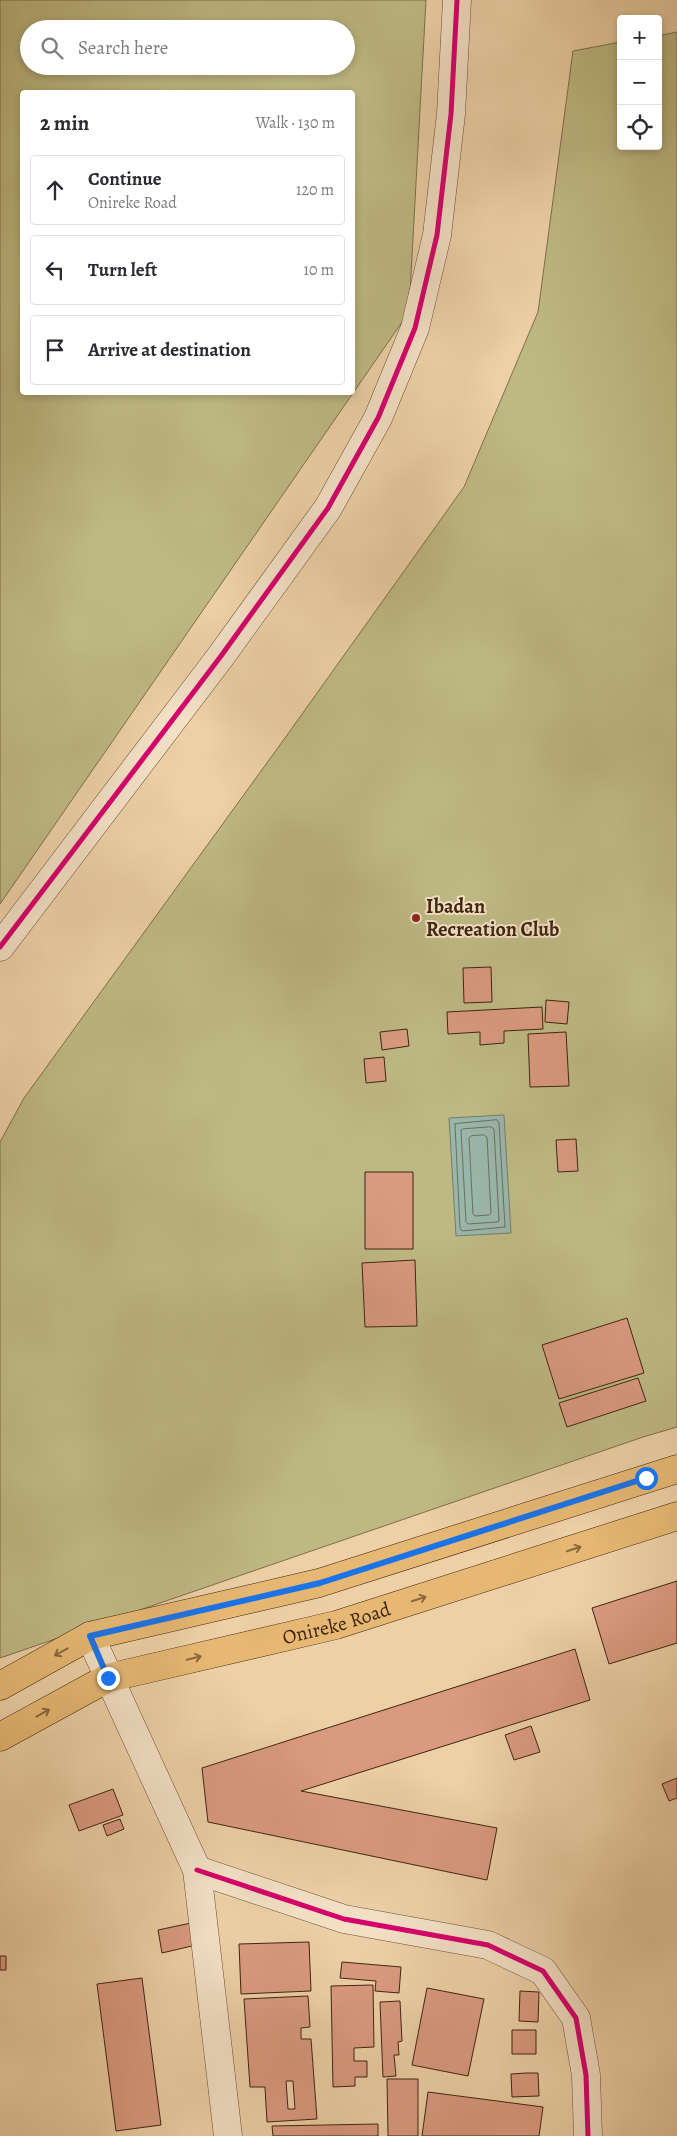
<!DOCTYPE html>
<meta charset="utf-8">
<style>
:root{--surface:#fff;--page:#f7f7f7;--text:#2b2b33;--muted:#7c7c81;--line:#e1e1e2}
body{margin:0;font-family:Alegreya,serif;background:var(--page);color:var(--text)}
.controls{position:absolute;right:15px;top:15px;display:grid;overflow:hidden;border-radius:5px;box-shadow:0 2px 8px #0003}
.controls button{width:45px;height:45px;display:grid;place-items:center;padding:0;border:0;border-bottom:1px solid var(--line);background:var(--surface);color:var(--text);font:25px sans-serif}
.stop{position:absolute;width:15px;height:15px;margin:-11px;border:4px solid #1a73e8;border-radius:50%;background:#fff}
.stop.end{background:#1a73e8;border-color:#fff;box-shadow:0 1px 5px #0008}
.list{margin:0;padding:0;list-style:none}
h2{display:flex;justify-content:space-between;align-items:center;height:65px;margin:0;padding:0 20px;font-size:21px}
h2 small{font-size:16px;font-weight:400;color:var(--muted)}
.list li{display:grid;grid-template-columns:32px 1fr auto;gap:15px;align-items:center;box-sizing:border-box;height:70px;margin:0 10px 10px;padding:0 10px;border:1px solid var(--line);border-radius:5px}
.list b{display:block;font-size:19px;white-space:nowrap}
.list p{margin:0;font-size:16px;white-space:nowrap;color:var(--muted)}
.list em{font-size:16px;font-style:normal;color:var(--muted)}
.icon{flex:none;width:28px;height:28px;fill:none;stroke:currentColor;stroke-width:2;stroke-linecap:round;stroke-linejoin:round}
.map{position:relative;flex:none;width:677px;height:2136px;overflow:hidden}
.search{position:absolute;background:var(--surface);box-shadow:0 2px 8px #0003;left:20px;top:20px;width:335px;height:55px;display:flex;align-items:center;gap:12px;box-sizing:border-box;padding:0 18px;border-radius:28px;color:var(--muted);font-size:19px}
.panel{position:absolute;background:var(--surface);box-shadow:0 2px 8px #0003;left:20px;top:90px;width:335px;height:305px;border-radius:5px}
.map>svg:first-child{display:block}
.green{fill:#beb983;stroke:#7e6f4a;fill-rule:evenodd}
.water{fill:#99b6aa;stroke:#757c6d}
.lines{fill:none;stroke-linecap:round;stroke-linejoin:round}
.shore{stroke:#6c6e5e;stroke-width:1}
.building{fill:#da9a7f;stroke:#3e2511;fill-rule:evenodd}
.minor-casing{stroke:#6a5036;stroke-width:29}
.major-casing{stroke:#3e2511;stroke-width:29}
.minor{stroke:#f3e0c5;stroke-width:28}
.major{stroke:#e6b873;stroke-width:28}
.cycleway-casing{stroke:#f3e0c5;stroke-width:8}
.cycleway{stroke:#d6006c;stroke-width:5}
.oneway{stroke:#8a673d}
.route{stroke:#1a73e8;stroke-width:6}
.poi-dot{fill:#8f2418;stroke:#f3e0c5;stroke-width:2}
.labels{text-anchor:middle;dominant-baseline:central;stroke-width:4;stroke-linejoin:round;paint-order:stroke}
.poi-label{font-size:20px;font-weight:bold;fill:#3e2511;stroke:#f3e0c5;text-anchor:start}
.street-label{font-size:20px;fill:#3e2511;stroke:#f3e0c5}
</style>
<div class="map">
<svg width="677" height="2136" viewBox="0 0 677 2136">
<rect width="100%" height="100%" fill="#edd0a6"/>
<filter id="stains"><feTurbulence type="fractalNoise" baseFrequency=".004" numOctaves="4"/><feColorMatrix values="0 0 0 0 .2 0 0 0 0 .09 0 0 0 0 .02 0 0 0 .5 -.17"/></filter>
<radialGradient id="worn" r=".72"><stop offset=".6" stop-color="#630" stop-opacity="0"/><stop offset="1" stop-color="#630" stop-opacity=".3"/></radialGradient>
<path class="green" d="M0 0H426L409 312 0 904ZM29 29H346V66H29ZM22 92H352V392H22Z
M677 32V1427L643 1437 0 1658V1142L24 1098 285 738 464 487 538 312 573 51 621 42V146H658V36Z"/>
<path class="water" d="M504 1115 511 1233 456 1236 449 1118Z"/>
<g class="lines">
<path class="shore" d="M497 1120 499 1123 505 1227 462 1231 460 1228 455 1124Z
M491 1127 494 1129 499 1221 497 1222 468 1224 466 1222 461 1130 463 1129Z
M484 1135 487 1137 491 1213 489 1215 475 1216 473 1214 469 1138 471 1136Z"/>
</g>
<path class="building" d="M491 967 492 1002 464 1003 463 968Z
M546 1000 569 1002 567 1024 545 1022Z
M542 1007 543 1029 504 1031V1043L480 1045V1032L448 1034 447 1012Z
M407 1029 409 1046 382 1050 380 1032Z
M566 1032 569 1086 530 1087 528 1034Z
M384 1057 386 1081 366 1083 364 1059Z
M576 1139 578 1171 558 1172 556 1140Z
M365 1172H413V1249H365Z
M415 1260 417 1326 365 1327 362 1263Z
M627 1318 644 1373 559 1399 542 1345Z
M638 1378 646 1401 567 1427 559 1403Z
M677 1581V1643L609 1664 592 1608Z
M575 1649 590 1700 301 1791 497 1828 487 1880 208 1822 202 1768Z
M531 1726 540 1752 514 1760 505 1735Z
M677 1778V1798L669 1801 662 1784Z
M113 1789 123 1815 79 1831 69 1805Z
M120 1819 124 1829 107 1836 103 1825Z
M191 1923 196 1945 162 1953 158 1930Z
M309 1942 311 1991 241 1994 239 1944Z
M0 1956H6V1970H0Z
M342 1962 401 1967 399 1993 375 1991 376 1981 340 1978Z
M142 1978 161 2125 116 2131 97 1984Z
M373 1985 374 2047 354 2048V2061H367V2077H355V2086L333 2087 331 1986Z
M427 1988 484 1999 468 2076 412 2065Z
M520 1991 539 1992 538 2022 519 2021Z
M308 1996 310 2027 301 2028V2039H311L317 2119 267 2122 265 2087H250L244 1999ZM286 2081H293L295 2109H288Z
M400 2001 402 2041 398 2042 399 2055H394L396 2076 383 2077 380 2002Z
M512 2030H536V2054H512Z
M526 2073H538L539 2096 512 2097 511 2074Z
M387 2079H418V2136H388Z
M428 2092 543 2107 539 2136H422Z
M378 2124V2136H273L272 2126Z"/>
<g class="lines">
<defs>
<path id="minor" d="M0 947 221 656 328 508 378 418 415 328 437 235 451 114 457 0
M90 1636 197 1870 228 2136
M197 1870 344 1919 488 1945 543 1971 576 2018 586 2075 588 2136"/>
<g id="major">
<path d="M0 1686 90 1636 319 1583 677 1469"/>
<path id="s1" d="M0 1737 108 1678 336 1625 677 1516"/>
</g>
</defs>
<use href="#minor" class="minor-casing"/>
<use href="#major" class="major-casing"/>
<use href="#minor" class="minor"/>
<use href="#major" class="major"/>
<defs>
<path id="cycleway" d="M0 947 221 656 328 508 378 418 415 328 437 235 451 114 457 0
M197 1870 344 1919 488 1945 543 1971 576 2018 586 2075 588 2136"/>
</defs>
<use href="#cycleway" class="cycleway-casing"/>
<use href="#cycleway" class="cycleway"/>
</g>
<defs><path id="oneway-shaft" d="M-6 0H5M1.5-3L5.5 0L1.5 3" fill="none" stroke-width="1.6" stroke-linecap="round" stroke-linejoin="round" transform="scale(1.25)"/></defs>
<g class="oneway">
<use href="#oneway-shaft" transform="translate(574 1549) rotate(-18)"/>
<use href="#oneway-shaft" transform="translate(419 1599) rotate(-18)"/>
<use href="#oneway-shaft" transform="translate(61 1652) rotate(151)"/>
<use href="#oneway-shaft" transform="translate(194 1658) rotate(-13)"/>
<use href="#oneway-shaft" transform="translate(43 1713) rotate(-29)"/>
</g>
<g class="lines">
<path class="route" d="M108 1678 90 1636 320 1583 646 1478"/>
</g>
<circle class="poi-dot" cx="416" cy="918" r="5"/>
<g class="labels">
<g class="poi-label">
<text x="426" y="906">Ibadan<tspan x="426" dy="23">Recreation Club</tspan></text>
</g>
<g class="street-label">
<text stroke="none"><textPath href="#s1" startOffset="358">Onireke Road</textPath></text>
</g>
</g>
<rect width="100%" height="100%" filter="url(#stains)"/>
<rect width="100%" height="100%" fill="url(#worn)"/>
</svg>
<div class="controls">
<button>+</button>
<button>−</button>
<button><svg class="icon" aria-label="locate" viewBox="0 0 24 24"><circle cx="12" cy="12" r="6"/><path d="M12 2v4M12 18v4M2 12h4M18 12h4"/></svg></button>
</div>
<div class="stop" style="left:646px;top:1478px"></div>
<div class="stop end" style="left:108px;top:1678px"></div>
<div class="search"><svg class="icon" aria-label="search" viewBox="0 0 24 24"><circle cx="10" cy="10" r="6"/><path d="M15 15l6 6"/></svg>Search here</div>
<section class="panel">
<h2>2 min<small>Walk · 130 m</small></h2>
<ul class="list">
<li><svg class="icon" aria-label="ahead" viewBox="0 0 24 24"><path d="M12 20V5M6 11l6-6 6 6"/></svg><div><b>Continue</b><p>Onireke Road</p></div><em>120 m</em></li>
<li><svg class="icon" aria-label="left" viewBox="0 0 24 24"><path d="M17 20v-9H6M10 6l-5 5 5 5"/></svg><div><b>Turn left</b></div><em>10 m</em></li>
<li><svg class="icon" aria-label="arrive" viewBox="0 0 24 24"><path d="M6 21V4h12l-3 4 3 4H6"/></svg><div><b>Arrive at destination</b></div></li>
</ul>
</section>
</div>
